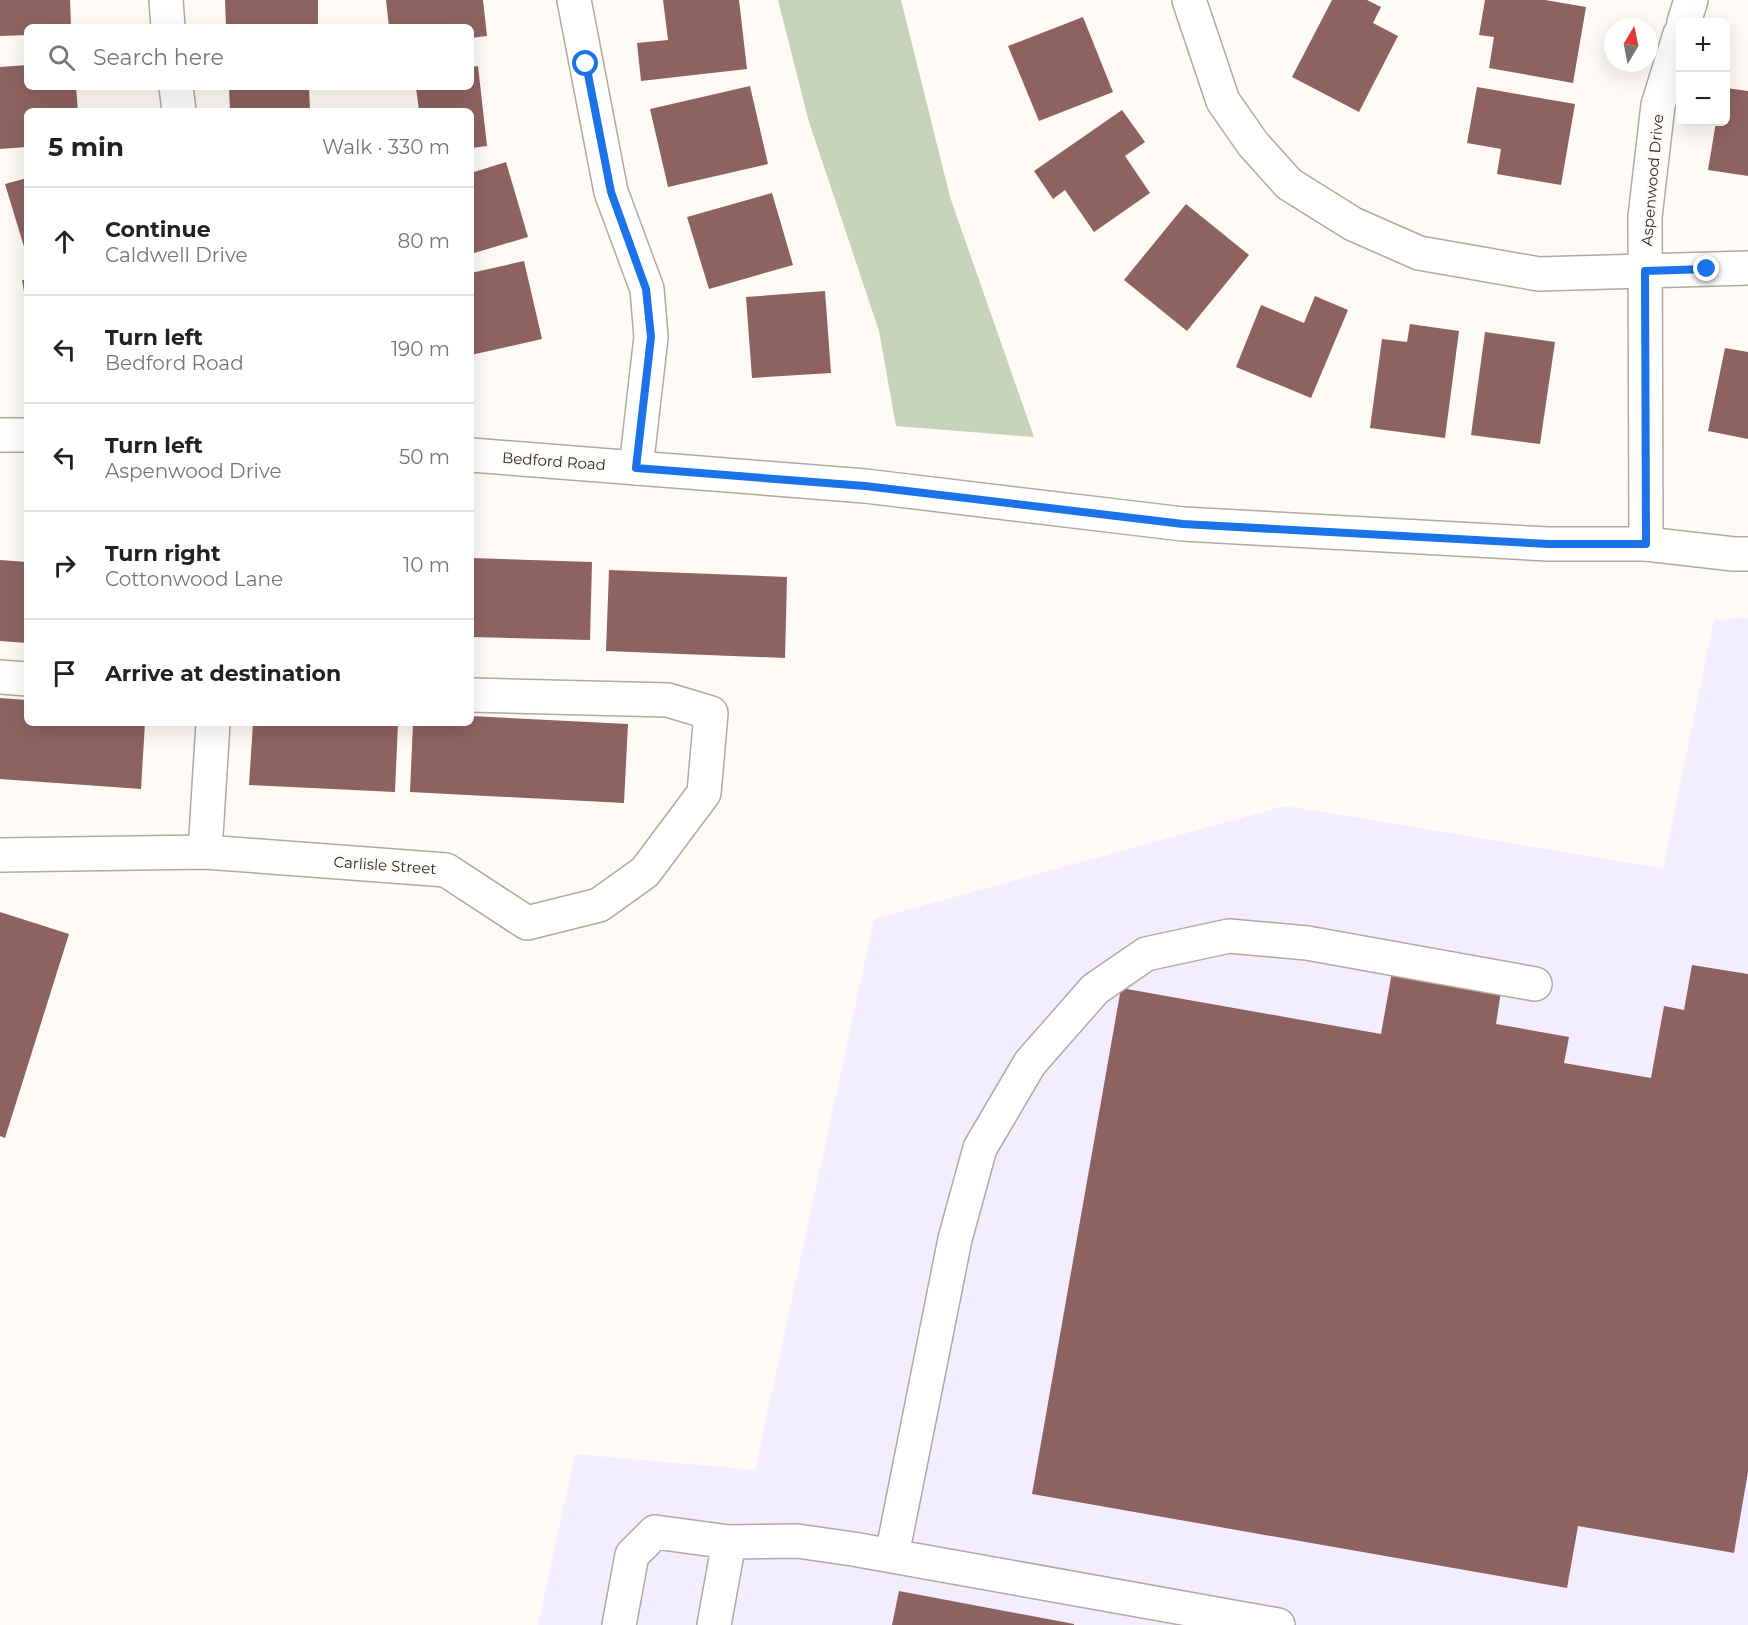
<!DOCTYPE html>
<meta charset="utf-8">
<style>
:root{--surface:#fff;--page:#f6f6f6;--text:#222;--muted:#767676;--line:#e0e0e0}
body{margin:0;font-family:Montserrat,sans-serif;background:var(--page);color:var(--text)}
.controls{position:absolute;right:18px;top:18px;display:grid;overflow:hidden;border-radius:9px;box-shadow:0 6px 24px #0002}
.controls button{width:54px;height:54px;display:grid;place-items:center;padding:0;border:0;border-bottom:2px solid var(--line);background:var(--surface);color:var(--text);font:30px sans-serif}
.compass{position:absolute;left:1604px;top:18px;width:54px;height:54px;border-radius:50%;background:var(--surface);box-shadow:0 6px 24px #0002;rotate:10deg}
.stop{position:absolute;width:18px;height:18px;margin:-14px;border:4px solid #1a73e8;border-radius:50%;background:#fff}
.stop.end{background:#1a73e8;border-color:#fff;box-shadow:0 2px 6px #0008}
.list{margin:0;padding:0;list-style:none}
h2{display:flex;justify-content:space-between;align-items:center;height:78px;margin:0;padding:0 24px;font-size:26px}
h2 small{font-size:20px;font-weight:400;color:var(--muted)}
.list li{display:grid;grid-template-columns:39px 1fr auto;gap:18px;align-items:center;box-sizing:border-box;height:108px;padding:0 24px;border-top:2px solid var(--line)}
.list b{display:block;font-size:22px;white-space:nowrap}
.list p{margin:0;font-size:20px;white-space:nowrap;color:var(--muted)}
.list em{font-size:20px;font-style:normal;color:var(--muted)}
.icon{flex:none;width:33px;height:33px;fill:none;stroke:currentColor;stroke-width:2;stroke-linecap:round;stroke-linejoin:round}
.map{position:relative;flex:none;width:1748px;height:1625px;overflow:hidden}
.search{position:absolute;background:var(--surface);box-shadow:0 6px 24px #0002;left:24px;top:24px;width:450px;height:66px;display:flex;align-items:center;gap:15px;box-sizing:border-box;padding:0 21px;border-radius:9px;color:var(--muted);font-size:22px}
.panel{position:absolute;background:var(--surface);box-shadow:0 6px 24px #0002;left:24px;top:108px;width:450px;height:618px;border-radius:9px}
.map>svg:first-child{display:block}
.industrial{fill:#f3eeff}
.green{fill:#c6d2b9}
.building{fill:#8e6260}
.lines{fill:none;stroke-linecap:round;stroke-linejoin:round}
.minor-casing{stroke:#b2a99f;stroke-width:36}
.major-casing{stroke:#b2a99f;stroke-width:36}
.minor{stroke:#fff;stroke-width:33}
.major{stroke:#fff;stroke-width:33}
.route{stroke:#1a73e8;stroke-width:8}
.labels{text-anchor:middle;dominant-baseline:central;stroke-width:6;stroke-linejoin:round;paint-order:stroke}
.street-label{font-size:15px;fill:#2e2a26;stroke:#fefaf6}
</style>
<div class="map">
<svg width="1748" height="1625" viewBox="0 0 1748 1625">
<rect width="100%" height="100%" fill="#fefaf6"/>
<path class="industrial" d="M1748 618V1625H538L575 1454 755 1470 874 919 1285 806 1663 868 1714 620Z"/>
<path class="green" d="M778 0H901L950 197 1034 437 896 426 879 331 809 122Z"/>
<path class="building" d="M0 0H70L71 27H27V35L0 36Z
M225 0H318V27H226Z
M386 0H483L487 36 471 38V27H389Z
M663 0H739L747 69 641 81 637 43 668 40Z
M1332 0H1367L1381 7 1373 23 1398 36 1359 112 1292 77Z
M1485 0H1545L1586 7 1573 83 1489 68 1494 37 1479 35Z
M1083 17 1113 92 1039 121 1008 46Z
M27 65V87H76L78 111H27V147L0 149V67Z
M478 66 487 146 471 148V111H419L416 87H471V67Z
M750 86 768 164 668 187 650 109Z
M229 87H309L310 111H230Z
M1477 87 1575 104 1561 185 1497 174 1501 149 1467 143Z
M1726 88 1748 91V176L1708 170 1716 122H1726Z
M1122 110 1145 142 1125 156 1150 193 1094 232 1065 190 1053 199 1034 171Z
M506 162 528 237 471 254V173Z
M27 178V249L25 250 5 184Z
M772 193 793 265 709 289 687 217Z
M1186 204 1249 255 1187 331 1124 280Z
M524 261 542 339 471 355V273Z
M22 280H27V303H26Z
M825 291 831 373 752 378 746 297Z
M1315 296 1348 310 1311 398 1236 367 1261 305 1304 323Z
M1410 324 1459 331 1445 438 1370 428 1382 339 1407 342Z
M1485 332 1555 342 1540 444 1471 435Z
M1725 348 1748 352V439L1708 431Z
M471 558 592 562 590 640 471 637Z
M0 560 27 562V643L0 641Z
M609 570 787 577 785 658 606 651Z
M0 698 27 700V723H145L141 789 0 779Z
M471 716 628 724 624 803 410 792 413 723H471Z
M253 723H398L395 792 249 785Z
M0 912 69 934 5 1138 0 1136Z
M1692 965 1748 974V1472L1734 1553 1578 1526 1567 1588 1032 1494 1121 988 1381 1034 1392 972 1501 991 1496 1024 1569 1037 1564 1063 1651 1078 1664 1006 1684 1010Z
M899 1591 1074 1624V1625H892Z"/>
<g class="lines">
<defs>
<path id="minor" d="M166 0 168 27
M574 0 611 192 647 289 651 337 636 468
M1189 0 1223 101 1253 144 1289 184 1353 224 1419 253 1539 274 1748 268
M1684 22 1691 0
M176 87 179 111
M1646 544 1645 217 1658 105 1680 34
M0 677 27 679
M205 852 213 723
M0 855 205 852 446 870 527 923 599 905 645 872 704 793 711 713 668 700 471 695
M892 1555 955 1239 980 1148 1030 1063 1095 989 1146 954 1229 936 1307 943 1535 984
M619 1625 632 1555 655 1532 729 1542
M714 1625 729 1542 797 1541 853 1549 1278 1625"/>
<path id="major" d="M0 435H27
M471 455 865 486 1183 524 1548 544H1646L1734 554H1748"/>
</defs>
<use href="#minor" class="minor-casing"/>
<use href="#major" class="major-casing"/>
<use href="#minor" class="minor"/>
<use href="#major" class="major"/>
</g>
<g class="lines">
<path class="route" d="M586 64 611 192 646 289 651 337 636 468 865 486 1183 524 1548 544H1646L1645 271 1707 269"/>
</g>
<g class="labels">
<g class="street-label">
<text transform="translate(1652 180) rotate(-85)">Aspenwood Drive</text>
<text transform="translate(554 461) rotate(4)">Bedford Road</text>
<text transform="translate(385 865) rotate(4)">Carlisle Street</text>
</g>
</g>
</svg>
<div class="controls">
<button>+</button>
<button>−</button>
</div>
<svg class="compass" viewBox="-18 -18 36 36"><path d="M0-13l5 13h-10z" fill="#e53935"/><path d="M0 13l5-13h-10z" fill="#767676"/></svg>
<div class="stop" style="left:586px;top:64px"></div>
<div class="stop end" style="left:1707px;top:269px"></div>
<div class="search"><svg class="icon" aria-label="search" viewBox="0 0 24 24"><circle cx="10" cy="10" r="6"/><path d="M15 15l6 6"/></svg>Search here</div>
<section class="panel">
<h2>5 min<small>Walk · 330 m</small></h2>
<ul class="list">
<li><svg class="icon" aria-label="ahead" viewBox="0 0 24 24"><path d="M12 20V5M6 11l6-6 6 6"/></svg><div><b>Continue</b><p>Caldwell Drive</p></div><em>80 m</em></li>
<li><svg class="icon" aria-label="left" viewBox="0 0 24 24"><path d="M17 20v-9H6M10 6l-5 5 5 5"/></svg><div><b>Turn left</b><p>Bedford Road</p></div><em>190 m</em></li>
<li><svg class="icon" aria-label="left" viewBox="0 0 24 24"><path d="M17 20v-9H6M10 6l-5 5 5 5"/></svg><div><b>Turn left</b><p>Aspenwood Drive</p></div><em>50 m</em></li>
<li><svg class="icon" aria-label="right" viewBox="0 0 24 24"><path d="M7 20v-9h11M14 6l5 5-5 5"/></svg><div><b>Turn right</b><p>Cottonwood Lane</p></div><em>10 m</em></li>
<li><svg class="icon" aria-label="arrive" viewBox="0 0 24 24"><path d="M6 21V4h12l-3 4 3 4H6"/></svg><div><b>Arrive at destination</b></div></li>
</ul>
</section>
</div>
